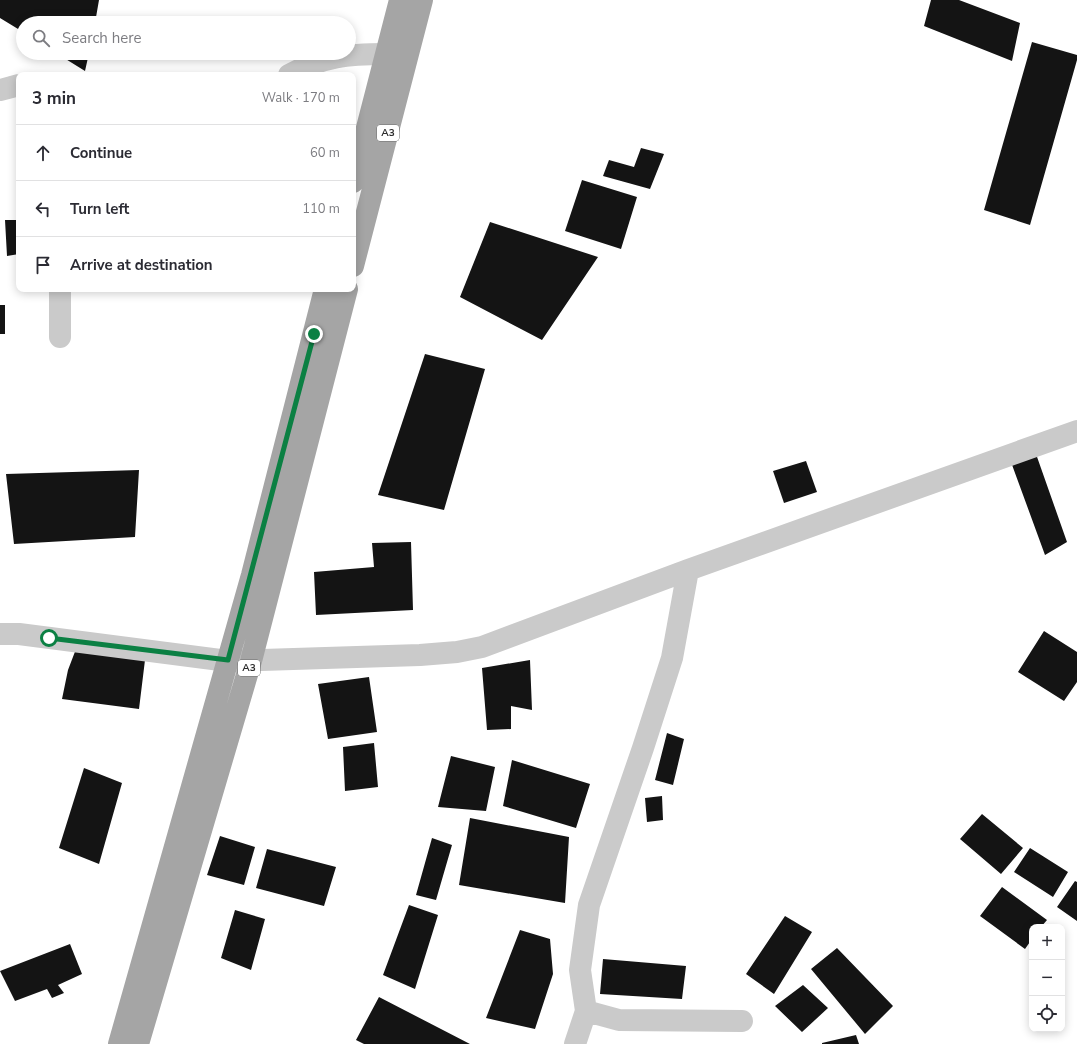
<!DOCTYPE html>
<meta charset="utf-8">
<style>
:root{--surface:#fff;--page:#f7f7f7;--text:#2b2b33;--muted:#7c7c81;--line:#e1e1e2}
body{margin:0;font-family:"Nunito Sans",sans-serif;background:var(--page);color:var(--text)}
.controls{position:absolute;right:12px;bottom:12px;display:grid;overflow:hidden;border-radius:8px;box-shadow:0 2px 10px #0003}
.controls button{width:36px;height:36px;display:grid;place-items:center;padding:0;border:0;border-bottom:1px solid var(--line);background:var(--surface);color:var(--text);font:20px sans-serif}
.stop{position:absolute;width:12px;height:12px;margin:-9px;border:3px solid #0b8043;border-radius:50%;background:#fff}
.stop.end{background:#0b8043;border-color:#fff;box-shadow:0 1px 4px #0008}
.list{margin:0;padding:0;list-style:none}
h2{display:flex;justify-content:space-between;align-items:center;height:52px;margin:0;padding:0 16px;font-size:17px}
h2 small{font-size:13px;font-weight:400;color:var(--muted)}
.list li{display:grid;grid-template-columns:26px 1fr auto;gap:12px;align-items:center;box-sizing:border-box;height:56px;padding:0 16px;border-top:1px solid var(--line)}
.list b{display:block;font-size:15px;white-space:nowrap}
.list em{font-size:13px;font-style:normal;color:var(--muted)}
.icon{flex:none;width:22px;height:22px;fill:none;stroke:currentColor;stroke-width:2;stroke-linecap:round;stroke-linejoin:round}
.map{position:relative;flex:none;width:1077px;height:1044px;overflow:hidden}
.search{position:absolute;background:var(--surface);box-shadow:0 2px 10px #0003;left:16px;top:16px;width:340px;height:44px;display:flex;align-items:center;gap:10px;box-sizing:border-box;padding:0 14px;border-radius:22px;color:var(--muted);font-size:15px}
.panel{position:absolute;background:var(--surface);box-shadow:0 2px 10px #0003;left:16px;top:72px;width:340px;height:220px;border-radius:8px}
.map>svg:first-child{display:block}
.building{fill:#141414}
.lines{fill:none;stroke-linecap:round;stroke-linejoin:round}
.minor{stroke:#cacaca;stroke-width:22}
.major{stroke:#a5a5a5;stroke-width:22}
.route{stroke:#0b8043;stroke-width:5}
.labels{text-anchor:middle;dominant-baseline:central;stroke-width:4;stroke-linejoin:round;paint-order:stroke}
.shield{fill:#fff;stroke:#6c6c6c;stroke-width:1}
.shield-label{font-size:10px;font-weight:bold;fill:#2d2d2d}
</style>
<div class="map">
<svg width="1077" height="1044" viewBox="0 0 1077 1044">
<rect width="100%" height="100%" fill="#fff"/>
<path class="building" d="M0 0H99L95 23H23V32L0 18Z
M931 0H959L1020 23 1012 61 924 26Z
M1032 42 1077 55V60L1030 225 984 210Z
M56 53H89L85 71Z
M641 148 664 154 650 189 603 176 609 160 634 167Z
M582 180 637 197 621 249 565 231Z
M5 220H19V254L7 256Z
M490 222 598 257 542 340 460 297Z
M0 305H5V334H0Z
M425 354 485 369 444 510 378 495Z
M1036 454 1067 542 1045 555 1011 462Z
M806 461 817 492 784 503 773 471Z
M139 470 135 537 14 544 6 474Z
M411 542 413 610 316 615 314 572 374 567 372 543Z
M1044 631 1077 652V682L1064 701 1018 672Z
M76 649 145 660 139 709 62 699 68 670Z
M530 660 532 710 511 706V729L487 730 482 668Z
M369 677 377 732 328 739 318 684Z
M667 733 684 739 673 785 655 780Z
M374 743 378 787 345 791 343 747Z
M451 756 495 767 486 811 438 807Z
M512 760 590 784 576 828 503 806Z
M84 768 122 783 99 864 59 848Z
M662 796 663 820 647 822 645 798Z
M982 814 1023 848 1001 874 960 839Z
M470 818 569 837 565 903 459 885Z
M220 836 255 847 244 885 207 875Z
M432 838 452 845 436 900 416 895Z
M1030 848 1068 872 1053 897 1014 872Z
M267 849 336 867 324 906 256 888Z
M1075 881 1077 882V921L1057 907Z
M1002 887 1047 920 1041 927H1032V939L1025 949 980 916Z
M409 905 438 915 415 989 383 975Z
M235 910 265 919 251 970 221 958Z
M785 916 812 932 774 994 746 974Z
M520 930 550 939 553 974 535 1029 486 1018Z
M70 944 82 974 58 985 64 993 52 998 47 989 15 1001 0 971Z
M837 948 893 1006 865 1034 811 969Z
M603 959 686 966 682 999 600 994Z
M803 985 828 1008 802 1032 775 1006Z
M379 997 470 1044H364L356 1040Z
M856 1035 859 1044H822V1043Z"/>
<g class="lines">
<path class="minor" d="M289 75C324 56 347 54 386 54
M0 90 19 85
M60 289V337
M0 634H19L228 661 420 655 457 652 482 647 688 570 1077 431
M586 1011 619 1020 742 1021
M575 1044 586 1011 580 970 589 905 643 748 672 658 688 570"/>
<path class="major" d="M353 182 400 0
M353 266 422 0
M119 1044 252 575 325 289
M138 1044 251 661 347 289"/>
</g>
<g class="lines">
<path class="route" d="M49 638 228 660 314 334"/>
</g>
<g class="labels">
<g class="shield">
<rect x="377" y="125" width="22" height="16" rx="3"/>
<rect x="238" y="660" width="22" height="16" rx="3"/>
</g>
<g class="shield-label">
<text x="388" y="133">A3</text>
<text x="249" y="668">A3</text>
</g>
</g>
</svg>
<div class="controls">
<button>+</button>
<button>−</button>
<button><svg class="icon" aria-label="locate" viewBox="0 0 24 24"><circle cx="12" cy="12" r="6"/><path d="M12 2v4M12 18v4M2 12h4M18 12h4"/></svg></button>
</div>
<div class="stop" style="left:49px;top:638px"></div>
<div class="stop end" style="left:314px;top:334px"></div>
<div class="search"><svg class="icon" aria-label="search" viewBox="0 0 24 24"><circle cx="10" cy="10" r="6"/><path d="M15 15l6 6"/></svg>Search here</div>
<section class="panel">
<h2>3 min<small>Walk · 170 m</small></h2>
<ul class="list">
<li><svg class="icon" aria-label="ahead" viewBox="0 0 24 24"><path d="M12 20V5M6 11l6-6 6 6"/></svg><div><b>Continue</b></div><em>60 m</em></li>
<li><svg class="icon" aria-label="left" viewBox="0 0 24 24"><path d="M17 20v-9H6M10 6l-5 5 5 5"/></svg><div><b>Turn left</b></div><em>110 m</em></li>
<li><svg class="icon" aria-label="arrive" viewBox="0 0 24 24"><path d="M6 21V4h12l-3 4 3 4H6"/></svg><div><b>Arrive at destination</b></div></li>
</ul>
</section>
</div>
